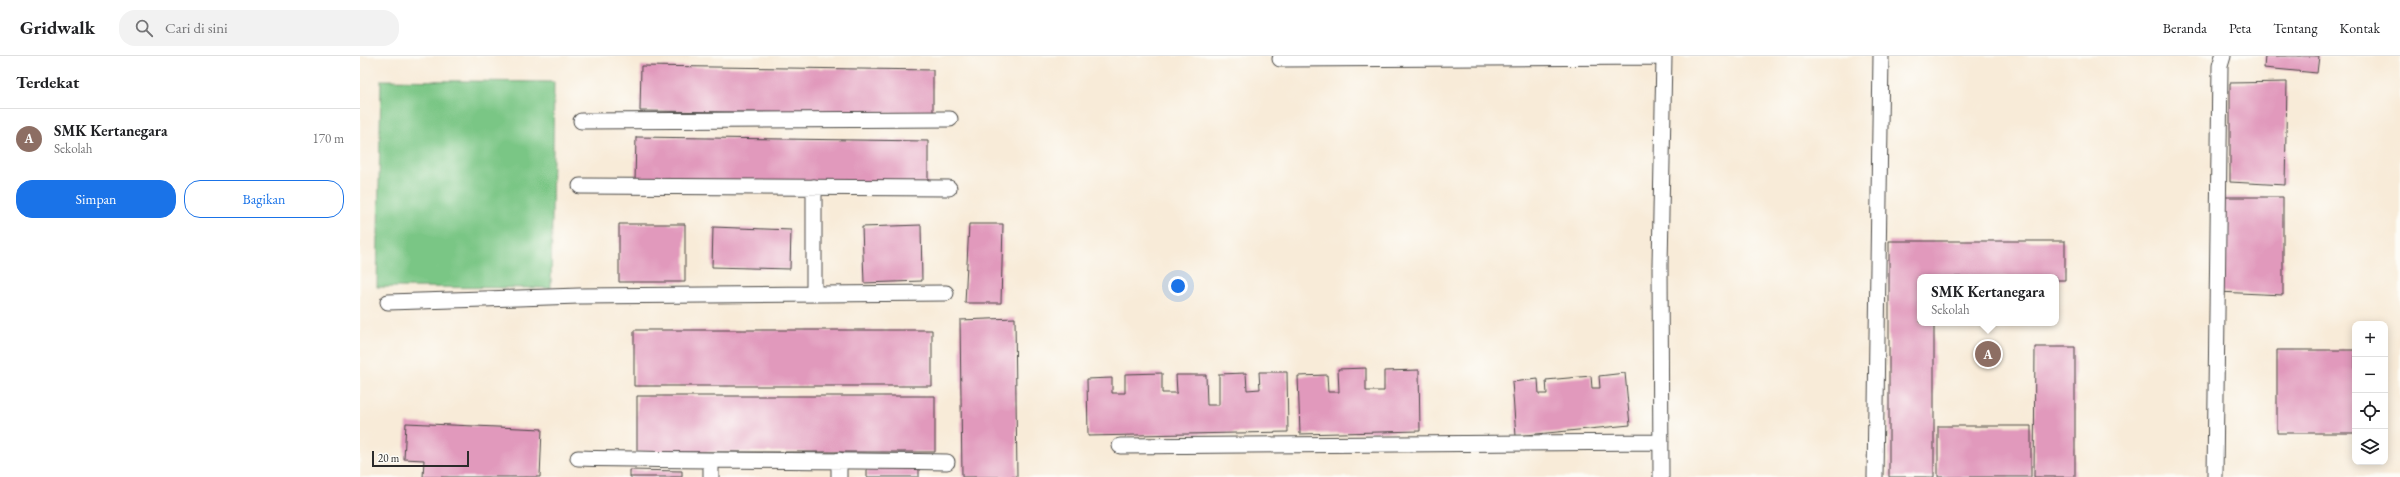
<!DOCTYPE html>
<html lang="id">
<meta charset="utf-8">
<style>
:root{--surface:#fff;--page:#f2f2f2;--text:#202124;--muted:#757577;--line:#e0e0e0;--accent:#1a73e8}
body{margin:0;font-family:"EB Garamond",serif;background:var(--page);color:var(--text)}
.controls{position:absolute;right:12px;bottom:12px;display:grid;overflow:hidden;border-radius:8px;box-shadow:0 2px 10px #0003}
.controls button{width:36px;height:36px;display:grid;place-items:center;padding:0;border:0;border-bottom:1px solid var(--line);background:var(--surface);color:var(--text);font:20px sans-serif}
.scale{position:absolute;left:12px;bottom:10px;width:97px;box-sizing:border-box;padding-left:4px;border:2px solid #2b2b2b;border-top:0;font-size:11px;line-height:14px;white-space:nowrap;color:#2b2b2b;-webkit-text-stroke:3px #fdfcf7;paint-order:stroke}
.you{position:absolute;left:818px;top:230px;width:14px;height:14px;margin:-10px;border:3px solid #fff;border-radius:50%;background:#1a73e8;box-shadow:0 0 0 6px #1a73e833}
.badge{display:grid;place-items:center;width:26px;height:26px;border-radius:50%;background:var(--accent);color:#fff;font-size:13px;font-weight:700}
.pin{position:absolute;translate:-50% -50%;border:2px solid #fff;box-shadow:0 1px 4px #0006}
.popup{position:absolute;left:1557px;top:218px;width:142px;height:52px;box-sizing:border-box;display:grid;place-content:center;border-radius:8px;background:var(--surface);filter:drop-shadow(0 1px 3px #0005);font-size:13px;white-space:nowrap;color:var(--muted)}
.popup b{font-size:15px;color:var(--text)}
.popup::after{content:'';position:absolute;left:50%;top:100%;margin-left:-8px;border:8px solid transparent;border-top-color:var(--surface)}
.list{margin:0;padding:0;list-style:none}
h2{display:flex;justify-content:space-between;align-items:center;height:52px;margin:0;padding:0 16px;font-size:17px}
h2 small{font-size:13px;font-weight:400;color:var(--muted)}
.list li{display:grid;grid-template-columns:26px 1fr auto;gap:12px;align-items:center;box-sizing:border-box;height:60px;padding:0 16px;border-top:1px solid var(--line)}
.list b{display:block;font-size:15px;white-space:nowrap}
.list p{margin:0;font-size:13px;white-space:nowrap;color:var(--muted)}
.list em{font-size:13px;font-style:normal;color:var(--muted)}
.actions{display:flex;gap:8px;padding:12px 16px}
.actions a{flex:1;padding:9px 0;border:1px solid var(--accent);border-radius:16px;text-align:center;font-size:14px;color:var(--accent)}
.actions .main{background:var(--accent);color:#fff}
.icon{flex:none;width:22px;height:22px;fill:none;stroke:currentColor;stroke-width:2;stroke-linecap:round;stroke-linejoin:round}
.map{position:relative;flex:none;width:2040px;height:421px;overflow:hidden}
header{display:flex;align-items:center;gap:24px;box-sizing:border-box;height:56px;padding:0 20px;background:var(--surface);border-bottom:1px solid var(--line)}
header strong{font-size:19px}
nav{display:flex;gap:22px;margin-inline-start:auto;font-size:14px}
.search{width:280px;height:36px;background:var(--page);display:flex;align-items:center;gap:10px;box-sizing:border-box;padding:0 14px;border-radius:16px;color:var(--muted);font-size:15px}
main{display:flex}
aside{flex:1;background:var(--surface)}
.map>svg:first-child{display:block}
.green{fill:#7ac685;stroke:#527858}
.building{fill:#e199bc}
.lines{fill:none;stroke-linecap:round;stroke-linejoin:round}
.lane-casing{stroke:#4a4845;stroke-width:17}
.lane{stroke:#fff;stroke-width:15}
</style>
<header>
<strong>Gridwalk</strong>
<div class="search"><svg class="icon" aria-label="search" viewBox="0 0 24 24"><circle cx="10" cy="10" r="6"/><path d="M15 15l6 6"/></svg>Cari di sini</div>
<nav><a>Beranda</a><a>Peta</a><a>Tentang</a><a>Kontak</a></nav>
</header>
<main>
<aside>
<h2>Terdekat<small></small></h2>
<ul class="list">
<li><span class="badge" style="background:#8d6e63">A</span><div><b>SMK Kertanegara</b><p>Sekolah</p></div><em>170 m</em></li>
</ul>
<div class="actions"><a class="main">Simpan</a><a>Bagikan</a></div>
</aside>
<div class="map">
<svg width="2040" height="421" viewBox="0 0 2040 421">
<rect width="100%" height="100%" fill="#fdfcf7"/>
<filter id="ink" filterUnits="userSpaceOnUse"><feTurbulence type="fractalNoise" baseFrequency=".025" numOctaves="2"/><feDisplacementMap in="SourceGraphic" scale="8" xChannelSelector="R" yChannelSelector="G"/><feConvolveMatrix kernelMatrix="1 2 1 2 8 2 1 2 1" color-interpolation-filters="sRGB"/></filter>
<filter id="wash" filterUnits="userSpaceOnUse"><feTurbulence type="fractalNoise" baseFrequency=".012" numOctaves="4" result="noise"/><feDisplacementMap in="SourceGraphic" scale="16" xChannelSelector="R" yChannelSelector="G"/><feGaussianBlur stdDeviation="0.9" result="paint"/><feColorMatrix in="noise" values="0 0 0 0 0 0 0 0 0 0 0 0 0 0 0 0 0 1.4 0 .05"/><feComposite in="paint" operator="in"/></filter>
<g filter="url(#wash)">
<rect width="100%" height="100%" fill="#f8ebd8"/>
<path class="green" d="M21 24 194 26 191 232 17 231Z"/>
<g id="blocks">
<path class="building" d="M1905 0H1959L1957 17 1904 12Z
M281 10 573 14V58L280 55Z
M1927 26 1925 129 1870 126V27Z
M276 81 568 85V130L275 126Z
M1859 141H1923V239L1858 236Z
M259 168H325V226H259Z
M609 168H643L641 247H605Z
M561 169 562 225 504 227 502 171Z
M353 171 431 174 430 213 352 211Z
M1529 185H1705V224H1696V221H1560V267H1574V421H1529Z
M655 262 657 421H602L600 264Z
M274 274H572V330H274Z
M1675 291H1715V421H1674Z
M1917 294H1995V377H1917Z
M1006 312V335H1024V315L1059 314 1060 375 940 378 938 320 967 319 968 336H979L978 313Z
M899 316H927L928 376 728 380 727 323 752 322V337H765V318L802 317V337H817L816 319H846L847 349H859V318L886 317 887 334 900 333Z
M1265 317 1270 369 1156 380 1152 326 1178 323 1179 338H1187L1186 324 1231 320 1232 332H1240L1239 320Z
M277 340H575V396H277Z
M46 367 182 373 180 421H63L64 404 44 403Z
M1578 370H1671V421H1578Z
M559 408V421H507V410Z
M270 414 322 415V421H270Z"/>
</g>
</g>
<g filter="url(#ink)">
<use href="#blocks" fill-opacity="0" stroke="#4a4845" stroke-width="1"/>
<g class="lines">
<defs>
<path id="lane" d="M920 3 1304 1
M221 65 590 63
M220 130 589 132
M454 238V131
M28 246 219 240 586 237
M760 390 1301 386
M218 402C341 405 464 404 587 406
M351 421V406
M479 421V404
M1301 421 1300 209 1304 0
M1515 421 1521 0
M1855 421 1860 10 1863 0"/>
</defs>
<use href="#lane" class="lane-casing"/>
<use href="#lane" class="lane"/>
</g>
</g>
</svg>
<div class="controls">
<button>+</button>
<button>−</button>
<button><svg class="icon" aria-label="locate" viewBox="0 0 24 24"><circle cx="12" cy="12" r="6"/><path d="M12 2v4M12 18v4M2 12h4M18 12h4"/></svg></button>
<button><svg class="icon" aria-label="layers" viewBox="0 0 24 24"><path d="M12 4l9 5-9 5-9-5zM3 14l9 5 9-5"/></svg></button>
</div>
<div class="scale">20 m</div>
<div class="you"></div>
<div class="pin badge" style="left:1628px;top:298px;background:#8d6e63">A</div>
<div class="popup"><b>SMK Kertanegara</b>Sekolah</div>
</div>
</main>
